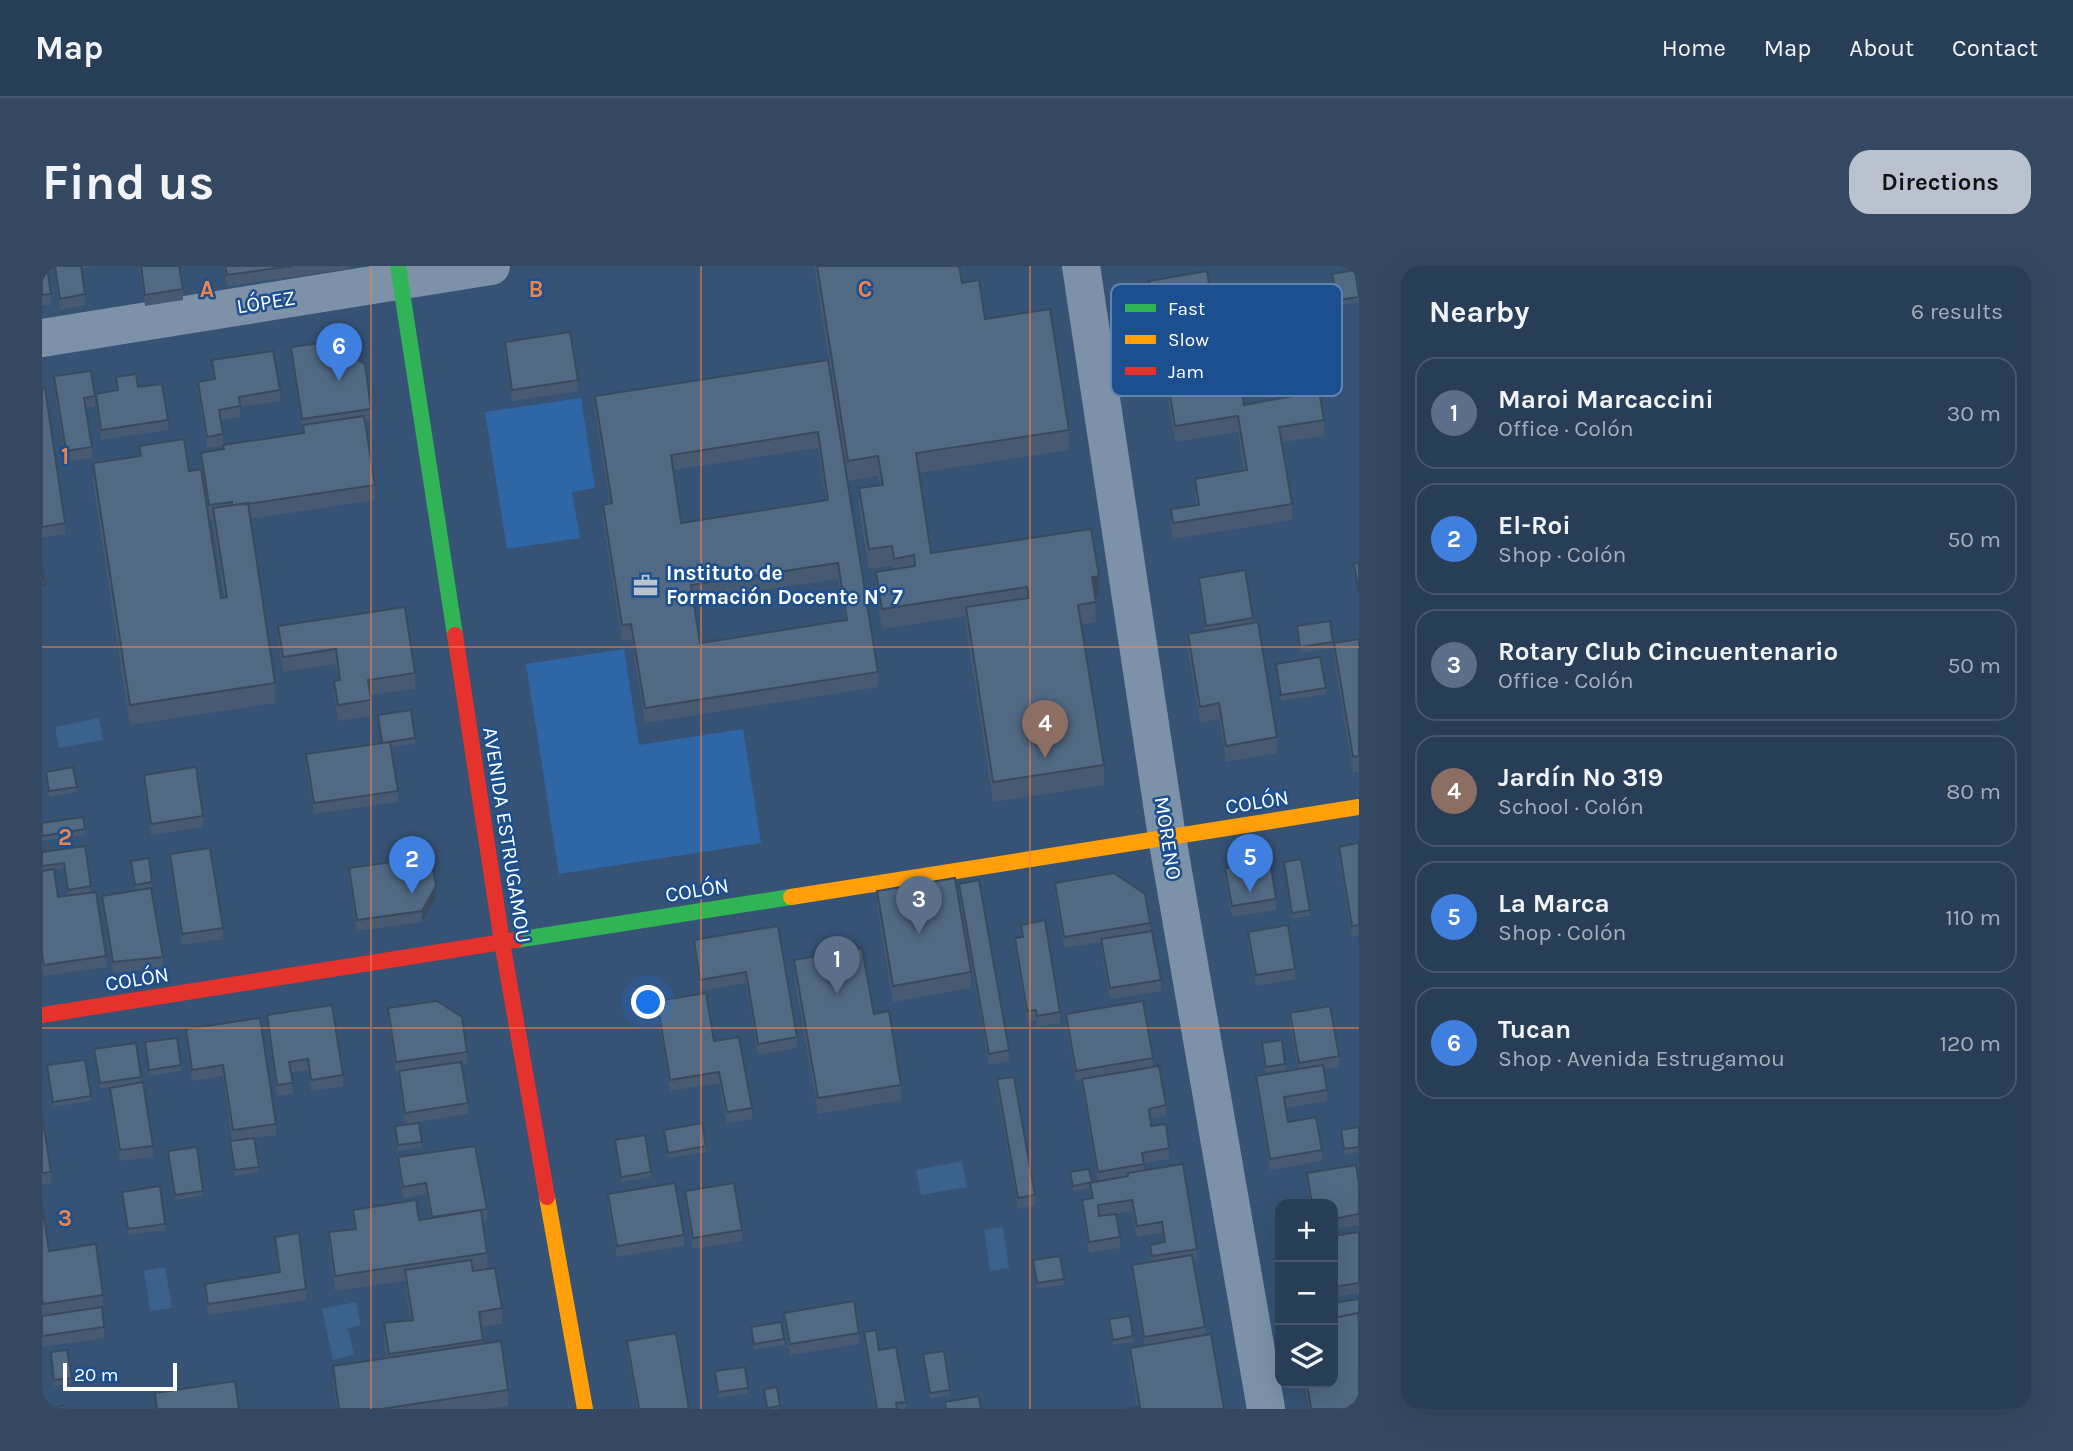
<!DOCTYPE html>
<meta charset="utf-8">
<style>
:root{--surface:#283e57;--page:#344961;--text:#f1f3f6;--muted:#a5aeba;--line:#44576d;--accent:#b9c2ce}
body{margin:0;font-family:Karla,sans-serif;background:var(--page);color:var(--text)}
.controls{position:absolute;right:21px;bottom:21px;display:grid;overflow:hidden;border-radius:14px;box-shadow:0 7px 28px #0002}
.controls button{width:63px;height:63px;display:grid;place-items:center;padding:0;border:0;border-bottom:2px solid var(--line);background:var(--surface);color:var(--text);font:35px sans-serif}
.scale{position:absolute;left:21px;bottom:18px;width:114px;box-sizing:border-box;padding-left:7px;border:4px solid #fff;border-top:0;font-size:19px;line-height:24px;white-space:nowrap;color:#fff;-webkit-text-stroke:5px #1b4f8f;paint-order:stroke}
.you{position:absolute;left:607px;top:737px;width:24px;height:24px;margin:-18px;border:5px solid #fff;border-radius:50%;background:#1a73e8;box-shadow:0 0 0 10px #1a73e833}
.badge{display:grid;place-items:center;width:46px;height:46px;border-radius:50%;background:var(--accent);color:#fff;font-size:23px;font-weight:700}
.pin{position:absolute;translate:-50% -58px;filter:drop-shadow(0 2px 4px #0008)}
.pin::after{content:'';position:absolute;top:37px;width:24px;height:21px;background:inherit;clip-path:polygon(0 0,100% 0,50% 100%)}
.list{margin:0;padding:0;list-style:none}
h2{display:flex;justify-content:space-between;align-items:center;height:91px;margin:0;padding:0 28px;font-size:30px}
h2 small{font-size:23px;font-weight:400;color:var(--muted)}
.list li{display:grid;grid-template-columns:46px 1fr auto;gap:21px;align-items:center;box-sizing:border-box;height:112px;margin:0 14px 14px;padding:0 14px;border:2px solid var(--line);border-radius:21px}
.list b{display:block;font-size:26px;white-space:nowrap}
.list p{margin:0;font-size:23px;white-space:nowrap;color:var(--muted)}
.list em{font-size:23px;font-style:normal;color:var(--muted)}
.icon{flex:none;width:38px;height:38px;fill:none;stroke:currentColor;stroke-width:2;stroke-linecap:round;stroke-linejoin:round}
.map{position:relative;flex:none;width:1317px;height:1143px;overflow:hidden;border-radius:21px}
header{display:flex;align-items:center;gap:42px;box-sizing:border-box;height:98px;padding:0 35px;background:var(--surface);border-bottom:2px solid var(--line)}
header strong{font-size:33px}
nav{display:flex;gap:38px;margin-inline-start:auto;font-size:24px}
.intro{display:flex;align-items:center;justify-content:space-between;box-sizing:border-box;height:168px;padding:0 42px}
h1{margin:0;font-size:49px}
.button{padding:18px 32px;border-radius:21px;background:var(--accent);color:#111;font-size:24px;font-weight:700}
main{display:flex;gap:42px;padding:0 42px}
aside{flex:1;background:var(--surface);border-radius:21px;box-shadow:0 7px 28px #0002}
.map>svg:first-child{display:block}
.green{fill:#2f66a5}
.water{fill:#3b618d}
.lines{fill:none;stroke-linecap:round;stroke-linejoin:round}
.street{stroke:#7d92a8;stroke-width:38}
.fast{stroke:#30b455;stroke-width:16}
.slow{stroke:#ff9f0a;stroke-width:16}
.jam{stroke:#e5322d;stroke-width:16}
.wall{fill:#475a72;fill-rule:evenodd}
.shaded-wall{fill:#394a5c}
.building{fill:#526984;stroke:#394a5c;stroke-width:2;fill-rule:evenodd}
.grid{fill:none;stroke:#ee8249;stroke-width:2;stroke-opacity:0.55}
.labels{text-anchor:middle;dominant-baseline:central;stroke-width:5;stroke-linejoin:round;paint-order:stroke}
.street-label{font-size:21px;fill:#fff;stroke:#1b4f8f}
.poi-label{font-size:21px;font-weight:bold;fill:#fff;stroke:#1b4f8f;text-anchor:start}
.key{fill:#1b4f8f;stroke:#5f84b1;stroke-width:2}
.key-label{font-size:19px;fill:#fff}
.grid-label{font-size:23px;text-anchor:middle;font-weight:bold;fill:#ee8249;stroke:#1b4f8f;stroke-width:5;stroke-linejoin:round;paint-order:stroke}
</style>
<header>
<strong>Map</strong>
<nav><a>Home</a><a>Map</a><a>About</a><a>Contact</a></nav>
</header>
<div class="intro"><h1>Find us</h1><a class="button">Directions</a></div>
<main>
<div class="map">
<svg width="1317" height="1143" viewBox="0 0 1317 1143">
<rect width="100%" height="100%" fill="#365274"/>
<path class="green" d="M539 132 553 222 530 226 538 272 465 283 443 146Z
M582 383 597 479 701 463 719 577 517 608 484 398Z"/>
<path class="water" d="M57 452 61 474 17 482 13 461Z
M920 895 925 921 879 929 874 904Z
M961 961 967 1002 948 1005 942 964Z
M123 1001 130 1042 108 1045 102 1005Z
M314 1036 319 1059 306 1062 312 1089 291 1094 280 1043Z"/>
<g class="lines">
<path class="street" d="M1039 0 1125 571 1224 1143
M0 72 449 0"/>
<path class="fast" d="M356 0 413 369
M474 674 749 631"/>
<path class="slow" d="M749 631 1317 541
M505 931 543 1143"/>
<path class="jam" d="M413 369 460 676 505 931
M0 749 474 674"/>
</g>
<path class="wall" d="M0 0H8V6H6L9 28V39L0 40Z
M12 0H54L39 3 43 28V39L18 44Z
M97 0H137L141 23V34L103 40Z
M182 0H306V3L185 20Z
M772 0H917L920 17 943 53 1027 164V184L877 207 889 287 1057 330 1053 331 1054 356 1039 359 1062 499V519L951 536 924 361V350L840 363 834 326V306L851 304 850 300 827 303 817 242V222L838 219 836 210 806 215Z
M1290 8 1317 31V36L1295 40Z
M1107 15 1170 37V48L1113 58 1107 25Z
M1169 55 1229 78V89L1174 98 1169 66Z
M1113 69 1167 91V97L1118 105Z
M463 76 536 114V125L470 135 463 87Z
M249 81 329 143V154L323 155 333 219V234L208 253 233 417V437L88 459 51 217V197L97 190V180L147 205 159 203V187L181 184V180L165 182 156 127V116L171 114 170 94 238 124V135L198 141V151L179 154 181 168V179L261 167 249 92ZM171 254V262L182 331 179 332 167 255Z
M786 94 836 406V421L603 457 589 374 580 375 561 255V239L568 238 553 145V130ZM776 182 784 234 639 257 631 204ZM796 313 803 355 658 377 651 334Z
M12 110 53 130V141L44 142 50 181V192L24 196 12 121Z
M1125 110 1202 139 1282 154V170L1240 176 1250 238V254L1131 273 1129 259V243L1154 239 1153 229V213L1202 205 1196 166 1133 176 1125 126Z
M74 111 96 121 126 154V164L59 174 54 139V128L75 125Z
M0 123 23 257V268L0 272Z
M1157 312 1211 352 1235 471V487L1184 496 1177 453 1158 457 1146 384V368L1163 365 1157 323Z
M236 360 373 407V423L328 429 329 450 296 455 292 430V415L296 414 294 398 241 406 236 376Z
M1255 360 1291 376V382L1258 387Z
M1317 373V506L1311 507 1292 393V377Z
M1234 398 1284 422V428L1239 435Z
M336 449 373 472V478L349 481 356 525V536L272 548 264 499V488L340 477Z
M4 506 35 521V526L7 531Z
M102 509 161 550V561L109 569 102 520Z
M0 557 43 563V569L0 575Z
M1317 577V670L1310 671 1297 592V581Z
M43 580 49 626 64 690V701L2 710 0 699V586ZM22 603 26 630 16 631 12 604Z
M128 588 181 662V673L140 679 128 598Z
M350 590 394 631 380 656 315 665 307 613V602L350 596Z
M89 595 110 616V622L93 624Z
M1242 596 1268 644V650L1250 653Z
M1183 602 1234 633V644L1190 651 1183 613Z
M1013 617 1108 657V665L1119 714V725L1068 733 1059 684V676L1022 682 1013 628Z
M917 618 967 784V795L947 799 917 629Z
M835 625 929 706V722L851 736 835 641Z
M60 630 121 691V702L71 707 60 641Z
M979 659 1018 746V757L995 761 994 754 985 756 973 683V672L979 671Z
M736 660 755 771V782L716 789 704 717 658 725 652 685V674Z
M1206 666 1253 703V713L1214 720 1206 677Z
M752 694 859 819V834L776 848 752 709Z
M615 735 710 842V853L685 857 677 817 628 825 615 746Z
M346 742 425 786V797L419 798 426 837V848L363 858 357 816V807H354L346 753Z
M1248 747 1297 790V801L1282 804 1285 824V835L1244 842 1246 856 1280 884V895L1228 904 1214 821V810L1256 803 1248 758Z
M1024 748 1111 792V801L1124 839V850L1108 853 1109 860 1127 882V893L1102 897V905L1155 983V994H1151L1163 1061V1069L1182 1143 1095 1141 1088 1097V1082L1102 1079 1090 1010V999L1109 996 1108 979 1121 977 1120 967 1095 971 1090 945 1057 950 1078 971V982L1047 987 1040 945V934L1049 932 1048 922 1031 925 1028 906 1050 917 1056 916 1040 824V814L1034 815 1024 759Z
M225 749 301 809V820L269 825 266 804 249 807 251 828 235 830 225 760Z
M218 752 234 858V869L212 872 217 906 193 910 188 880V875H190L181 810 150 815 144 774V763Z
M103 776 139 799V805L107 810Z
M1220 777 1243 798V804L1224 807Z
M52 783 99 811V816L111 880V891L78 895 68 832V822L76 820 58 823Z
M5 799 49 830V835L11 841Z
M955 813 993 929V940L976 943 955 824Z
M0 849 9 906V917L0 918Z
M353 860 380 876V881L356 885Z
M1317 861V886L1302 889 1299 864Z
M622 864 664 880V886L626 892Z
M573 874 609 906V911L579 916Z
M126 885 161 925V930L133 934Z
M356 891 445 943V954H440L445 987V1003L430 1005 460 1042V1058L439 1061 441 1078 466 1124V1140L444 1143H295L291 1116V1100L345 1092 342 1073V1057L368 1054 363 1015 293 1025 287 982V966L312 963 311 944 377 954 388 952 384 928 361 932 356 902Z
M1265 907 1317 917V959L1291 964V938H1268L1265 918Z
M643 925 700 964V975L651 983 643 936Z
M80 926 123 958V964L86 969Z
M566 928 642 969V980L575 991 566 939Z
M0 939 7 985 61 1029 60 1045 62 1061V1072L0 1081Z
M1317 966V1027L1291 1032V970Z
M233 971 264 1023V1034L166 1049 163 1028V1018L237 1007 233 982Z
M991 994 1022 1013V1019L995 1023Z
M1317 1033V1143H1267L1262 1117H1291Z
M742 1047 817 1067V1078L748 1089 742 1058Z
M1067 1053 1091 1070V1076L1071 1079Z
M709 1061 742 1073V1079L712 1084Z
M822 1066 837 1084 864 1136V1143H833L822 1077Z
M585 1075 647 1143H595L585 1086Z
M9 1086 30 1112V1117L12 1120Z
M881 1088 908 1124V1129L888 1133Z
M673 1105 706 1122V1127L676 1132Z
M722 1123 738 1140V1143H724Z"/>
<path class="shaded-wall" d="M1057 310V330L1050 331V311Z
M394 620V631L380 656V645Z"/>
<path class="building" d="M0 0H5L9 28 0 29Z
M13 0H39L43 28 18 33Z
M99 0H137L141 23 103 29Z
M183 0H249L185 9Z
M775 0H917L920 17 937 14 943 53 1008 43 1027 164 874 187 889 287 1049 263 1057 310 1050 311 1054 336 1036 339 1062 499 951 516 924 341 987 332 985 321 840 343 834 306 873 300 872 289 852 293 850 280 827 283 817 222 841 219 836 190 806 195Z
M1313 4 1317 31 1295 34 1290 8Z
M1165 5 1170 37 1113 47 1107 15Z
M528 66 536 114 470 124 463 76Z
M287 76 323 98 329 143 260 153 249 81Z
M231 85 238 124 197 131 198 140 177 144 181 168 165 171 156 116 173 113 170 94Z
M786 94 836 406 603 442 589 358 580 359 561 239 570 237 553 130ZM776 166 786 234 639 257 629 189ZM796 297 805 354 658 377 649 319Z
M1196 99 1202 139 1277 125 1282 154 1237 161 1250 238 1131 257 1129 243 1157 239 1153 213 1205 204 1196 150 1133 160 1125 110Z
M49 105 53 130 42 132 50 181 24 185 12 110Z
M94 108 96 121 120 118 126 154 59 164 54 128 76 124 74 111Z
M3 122 23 257 0 261V123Z
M322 150 333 219 206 238 190 239V236L167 239 159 187 182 183 181 179 262 167 261 159Z
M142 173 147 205 159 203 179 332 185 331 171 242 206 237 233 417 88 439 51 197 99 190 97 180Z
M1317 297V327L1312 298Z
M0 301 3 319H0Z
M1203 304 1211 352 1164 360 1157 312Z
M363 341 373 407 326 414 329 434 296 439 292 415 298 414 294 383 241 391 236 360Z
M1288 355 1291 376 1258 381 1255 360Z
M1216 356 1235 471 1184 480 1177 437 1158 441 1146 368Z
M1317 373V490L1311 491 1292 377Z
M1278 391 1284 422 1239 429 1234 398Z
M369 444 373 472 340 477 336 449Z
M348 476 356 525 272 537 264 488Z
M31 501 35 521 7 525 4 506Z
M154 501 161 550 109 558 102 509Z
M41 551 43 563 0 570V557Z
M1317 577V659L1310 660 1297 581Z
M43 580 49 620 26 624 22 597 0 600V586Z
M168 582 181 662 140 668 128 588Z
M388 585 394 620 380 645 315 654 307 602 351 596 350 590Z
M107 592 110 616 93 619 89 595Z
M1259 593 1268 644 1250 647 1242 596Z
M1228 594 1234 633 1190 640 1183 602Z
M12 603 16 631 54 626 64 690 2 699 0 688V605Z
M1072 607 1103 628 1108 657 1022 671 1013 617Z
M913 612 929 706 851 720 835 625Z
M937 614 967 784 947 788 917 618Z
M109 622 121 691 71 696 60 630Z
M1003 654 1018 746 995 750 994 744 985 745 973 672 981 671 979 659Z
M1246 659 1253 703 1214 709 1206 666Z
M736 660 755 771 716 778 704 706 658 714 652 674Z
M1110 665 1119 714 1068 722 1059 673Z
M820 682 832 748 847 745 859 819 776 832 752 694Z
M664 727 672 775 697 771 710 842 685 846 677 806 628 814 615 735Z
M395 735 420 751 425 786 354 796 346 742Z
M1101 735 1111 792 1034 805 1024 748Z
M290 739 301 809 269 814 266 793 247 796 251 817 235 819 225 749Z
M1288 740 1297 790 1257 797 1248 747Z
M218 752 234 858 191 864 181 799 150 804 144 763Z
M135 772 139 799 107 804 103 776Z
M1240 774 1243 798 1224 801 1220 777Z
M94 777 99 811 58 817 52 783Z
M43 794 49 830 11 836 5 799Z
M419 796 426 837 363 847 357 805Z
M1281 799 1285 824 1242 831 1246 856 1274 851 1280 884 1228 893 1214 810Z
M1117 800 1124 839 1107 843 1109 860 1124 858 1127 882 1100 887 1102 898 1056 906 1040 813Z
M972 811 993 929 976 932 955 813Z
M101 816 111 880 78 884 68 822Z
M0 849 9 906 0 907Z
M377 857 380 876 356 879 353 860Z
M660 857 664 880 626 887 622 864Z
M1317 861V881L1302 883 1299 864Z
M603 869 609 906 579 911 573 874Z
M212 872 217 901 193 904 188 875Z
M433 880 445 943 390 951 384 917 361 921 356 891Z
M155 881 161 925 133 929 126 885Z
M1141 898 1155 983 1110 990 1108 979 1123 976 1120 956 1095 960 1090 934 1056 939 1057 950 1074 948 1078 971 1047 976 1040 934 1051 932 1048 917 1086 910V907Z
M1314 899 1317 917V948L1291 953V938H1270L1265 907Z
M1047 903 1050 916 1031 920 1028 906Z
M633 917 642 969 575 980 566 928Z
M692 917 700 964 651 972 643 925Z
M118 920 123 958 86 963 80 926Z
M374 934 377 954 439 944 445 987 293 1010 287 966 314 963 311 944Z
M0 939 7 985 54 978 61 1029 1 1038 0 1030Z
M1317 966V1017L1291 1021V970Z
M257 967 264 1023 166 1038 163 1018 238 1006 233 971Z
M1150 989 1163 1061 1102 1071 1090 999Z
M1018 990 1022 1013 995 1017 991 994Z
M429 994 431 1005 453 1002 460 1042 437 1046 441 1074 347 1088 342 1057 371 1054 363 1004Z
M1317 1033V1048L1316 1047 1291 1052V1037Z
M812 1035 817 1067 748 1078 742 1047Z
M60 1041 62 1061 0 1070V1050Z
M1316 1047 1317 1056V1143H1269L1265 1117H1291V1052Z
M1088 1050 1091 1070 1071 1074 1067 1053Z
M739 1056 742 1073 712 1078 709 1061Z
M834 1064 837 1084 854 1081 864 1136 854 1137 855 1143H835L822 1066Z
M634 1067 647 1143H597L585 1075Z
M1169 1068 1182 1143H1085L1098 1141 1088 1082Z
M459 1075 466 1124 339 1143H297L291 1100Z
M25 1084 30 1112 12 1114 9 1086Z
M902 1085 908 1124 888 1127 881 1088Z
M703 1101 706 1122 676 1126 673 1105Z
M193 1115 197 1143H115L113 1127Z
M735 1121 738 1140 725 1142 722 1123Z
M937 1130 939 1143H904L903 1136Z
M21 1140 22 1143H6Z"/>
<path class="grid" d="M329 0V1143M659 0V1143M988 0V1143M0 381H1317M0 762H1317"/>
<defs>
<symbol id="office-bare" viewBox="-9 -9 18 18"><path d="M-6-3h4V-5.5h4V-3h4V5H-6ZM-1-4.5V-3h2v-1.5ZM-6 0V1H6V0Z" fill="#b9c2ce" stroke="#1b4f8f" stroke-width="2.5" paint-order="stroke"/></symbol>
</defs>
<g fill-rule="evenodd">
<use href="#office-bare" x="586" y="302" width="35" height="35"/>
</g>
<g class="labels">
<g class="street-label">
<text transform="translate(224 36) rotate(-9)">LÓPEZ</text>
<text transform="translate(1215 536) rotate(-9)">COLÓN</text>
<text transform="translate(465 569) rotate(81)">AVENIDA ESTRUGAMOU</text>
<text transform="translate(1126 572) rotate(81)">MORENO</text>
<text transform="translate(655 624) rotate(-9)">COLÓN</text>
<text transform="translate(95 713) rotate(-9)">COLÓN</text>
</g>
<g class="poi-label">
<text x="624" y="307">Instituto de<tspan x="624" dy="24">Formación Docente N° 7</tspan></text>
</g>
</g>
<rect x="1069" y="18" width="231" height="112" rx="10" class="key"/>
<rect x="1083" y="38" width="31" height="8" fill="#30b455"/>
<rect x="1083" y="69" width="31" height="9" fill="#ff9f0a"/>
<rect x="1083" y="101" width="31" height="8" fill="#e5322d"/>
<g class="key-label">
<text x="1126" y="49">Fast</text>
<text x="1126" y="80">Slow</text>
<text x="1126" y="112">Jam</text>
</g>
<g class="grid-label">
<text x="165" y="31">A</text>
<text x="494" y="31">B</text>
<text x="823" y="31">C</text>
<text x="23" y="198">1</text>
<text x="23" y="579">2</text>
<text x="23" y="960">3</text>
</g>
</svg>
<div class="controls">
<button>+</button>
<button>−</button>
<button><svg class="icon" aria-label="layers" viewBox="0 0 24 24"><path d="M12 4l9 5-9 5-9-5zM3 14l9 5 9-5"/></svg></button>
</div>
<div class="scale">20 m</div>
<div class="you"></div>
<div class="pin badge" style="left:795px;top:728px;background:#5c6f8a">1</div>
<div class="pin badge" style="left:370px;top:628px;background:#3f7fe0">2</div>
<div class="pin badge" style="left:877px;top:668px;background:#5c6f8a">3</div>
<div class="pin badge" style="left:1003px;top:492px;background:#8d6e63">4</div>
<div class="pin badge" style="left:1208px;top:626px;background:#3f7fe0">5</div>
<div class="pin badge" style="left:297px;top:115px;background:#3f7fe0">6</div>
</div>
<aside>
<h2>Nearby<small>6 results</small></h2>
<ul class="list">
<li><span class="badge" style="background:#5c6f8a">1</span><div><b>Maroi Marcaccini</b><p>Office · Colón</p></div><em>30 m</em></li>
<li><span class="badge" style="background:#3f7fe0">2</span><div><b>El-Roi</b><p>Shop · Colón</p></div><em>50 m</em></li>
<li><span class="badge" style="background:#5c6f8a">3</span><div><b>Rotary Club Cincuentenario</b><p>Office · Colón</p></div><em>50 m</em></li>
<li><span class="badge" style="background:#8d6e63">4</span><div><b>Jardín Nº 319</b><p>School · Colón</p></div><em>80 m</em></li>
<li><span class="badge" style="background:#3f7fe0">5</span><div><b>La Marca</b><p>Shop · Colón</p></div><em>110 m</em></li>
<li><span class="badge" style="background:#3f7fe0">6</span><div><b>Tucan</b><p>Shop · Avenida Estrugamou</p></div><em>120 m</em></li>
</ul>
</aside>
</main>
